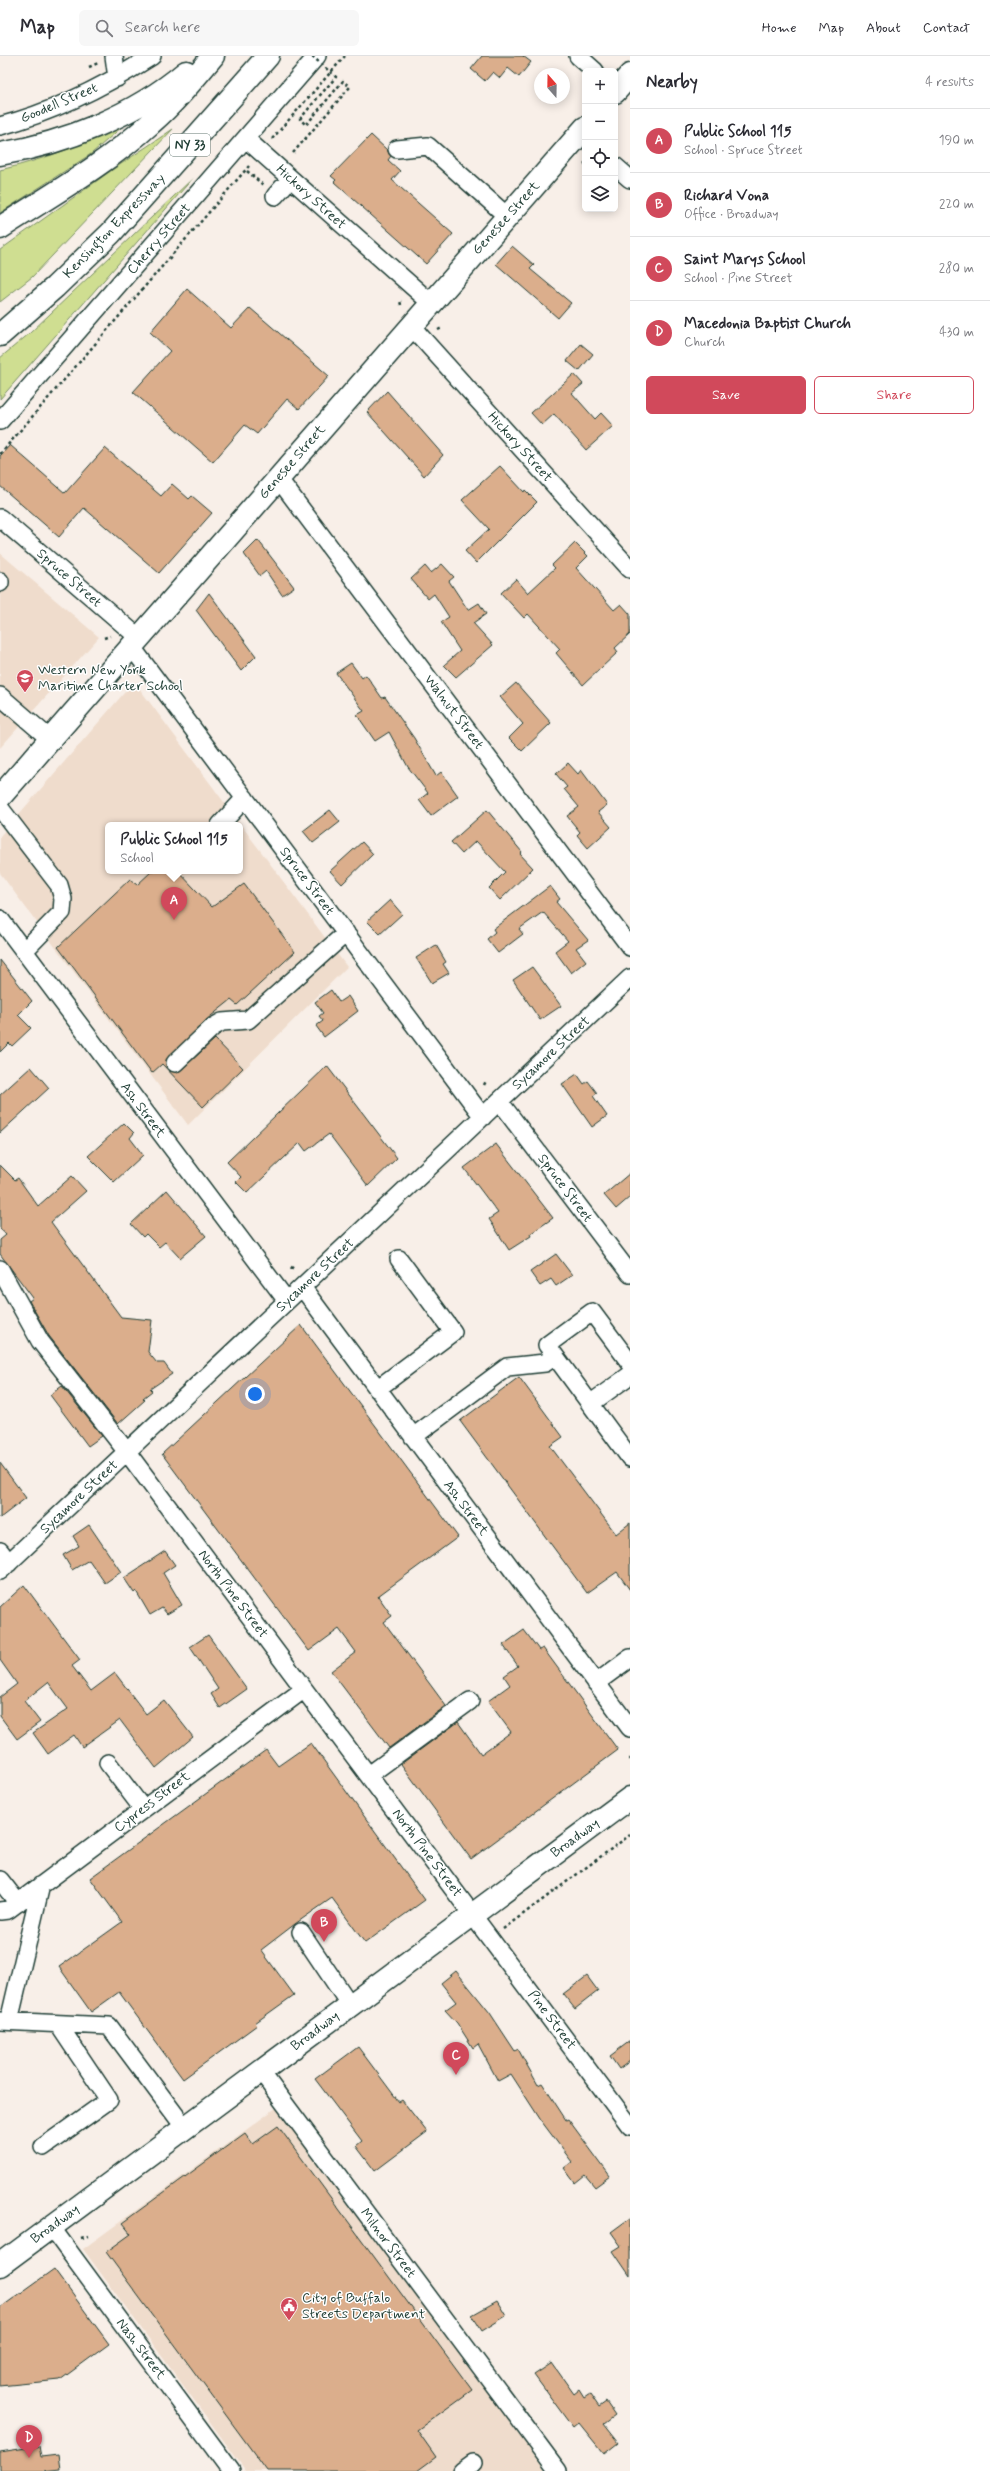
<!DOCTYPE html>
<meta charset="utf-8">
<style>
:root{--surface:#fff;--page:#f7f7f7;--text:#2b2b33;--muted:#7c7c81;--line:#e1e1e2;--accent:#d1495b}
body{margin:0;font-family:Mynerve,sans-serif;background:var(--page);color:var(--text)}
.controls{position:absolute;right:12px;top:12px;display:grid;overflow:hidden;border-radius:6px;box-shadow:0 2px 10px #0003}
.controls button{width:36px;height:36px;display:grid;place-items:center;padding:0;border:0;border-bottom:1px solid var(--line);background:var(--surface);color:var(--text);font:20px sans-serif}
.compass{position:absolute;left:534px;top:12px;width:36px;height:36px;border-radius:50%;background:var(--surface);box-shadow:0 2px 10px #0003;rotate:340deg}
.you{position:absolute;left:255px;top:1338px;width:14px;height:14px;margin:-10px;border:3px solid #fff;border-radius:50%;background:#1a73e8;box-shadow:0 0 0 6px #1a73e833}
.badge{display:grid;place-items:center;width:26px;height:26px;border-radius:50%;background:var(--accent);color:#fff;font-size:13px;font-weight:700}
.pin{position:absolute;translate:-50% -33px;filter:drop-shadow(0 1px 2px #0008)}
.pin::after{content:'';position:absolute;top:21px;width:14px;height:12px;background:inherit;clip-path:polygon(0 0,100% 0,50% 100%)}
.popup{position:absolute;left:105px;top:766px;width:138px;height:52px;box-sizing:border-box;display:grid;place-content:center;border-radius:6px;background:var(--surface);filter:drop-shadow(0 1px 3px #0005);font-size:13px;white-space:nowrap;color:var(--muted)}
.popup b{font-size:15px;color:var(--text)}
.popup::after{content:'';position:absolute;left:50%;top:100%;margin-left:-8px;border:8px solid transparent;border-top-color:var(--surface)}
.list{margin:0;padding:0;list-style:none}
h2{display:flex;justify-content:space-between;align-items:center;height:52px;margin:0;padding:0 16px;font-size:17px}
h2 small{font-size:13px;font-weight:400;color:var(--muted)}
.list li{display:grid;grid-template-columns:26px 1fr auto;gap:12px;align-items:center;box-sizing:border-box;height:64px;padding:0 16px;border-top:1px solid var(--line)}
.list b{display:block;font-size:15px;white-space:nowrap}
.list p{margin:0;font-size:13px;white-space:nowrap;color:var(--muted)}
.list em{font-size:13px;font-style:normal;color:var(--muted)}
.actions{display:flex;gap:8px;padding:12px 16px}
.actions a{flex:1;padding:9px 0;border:1px solid var(--accent);border-radius:6px;text-align:center;font-size:14px;color:var(--accent)}
.actions .main{background:var(--accent);color:#fff}
.icon{flex:none;width:22px;height:22px;fill:none;stroke:currentColor;stroke-width:2;stroke-linecap:round;stroke-linejoin:round}
.map{position:relative;flex:none;width:630px;height:2415px;overflow:hidden}
header{display:flex;align-items:center;gap:24px;box-sizing:border-box;height:56px;padding:0 20px;background:var(--surface);border-bottom:1px solid var(--line)}
header strong{font-size:19px}
nav{display:flex;gap:22px;margin-inline-start:auto;font-size:14px}
.search{width:280px;height:36px;background:var(--page);display:flex;align-items:center;gap:10px;box-sizing:border-box;padding:0 14px;border-radius:6px;color:var(--muted);font-size:15px}
main{display:flex}
aside{flex:1;background:var(--surface)}
.map>svg:first-child{display:block}
.built{fill:#efdccc;fill-rule:evenodd}
.green{fill:#cfde91;stroke:#778e62}
.building{fill:#dbae8c;stroke:#1f3d34}
.lines{fill:none;stroke-linecap:round;stroke-linejoin:round}
.minor-casing{stroke:#1f3d34;stroke-width:20}
.major-casing{stroke:#1f3d34;stroke-width:25}
.highway-casing{stroke:#1f3d34;stroke-width:25}
.path{stroke:#1f3d34;stroke-width:2.5;stroke-dasharray:3 3;stroke-linecap:butt}
.minor{stroke:#fff;stroke-width:17}
.major{stroke:#fff;stroke-width:22}
.highway{stroke:#fff;stroke-width:22}
.path-bridge{stroke:#1f3d34;stroke-width:2.5;stroke-dasharray:3 3;stroke-linecap:butt}
.labels{text-anchor:middle;dominant-baseline:central;stroke-width:3;stroke-linejoin:round;paint-order:stroke}
.shield{fill:#fff;stroke:#627771;stroke-width:1}
.shield-label{font-size:13px;font-weight:bold;fill:#1f3d34}
.street-label{font-size:14px;fill:#1f3d34;stroke:#fff}
.poi-label{font-size:14px;fill:#1f3d34;stroke:#fff;text-anchor:start}
</style>
<header>
<strong>Map</strong>
<div class="search"><svg class="icon" aria-label="search" viewBox="0 0 24 24"><circle cx="10" cy="10" r="6"/><path d="M15 15l6 6"/></svg>Search here</div>
<nav><a>Home</a><a>Map</a><a>About</a><a>Contact</a></nav>
</header>
<main>
<div class="map">
<svg width="630" height="2415" viewBox="0 0 630 2415">
<rect width="100%" height="100%" fill="#f8efe8"/>
<filter id="ink" filterUnits="userSpaceOnUse"><feTurbulence type="fractalNoise" baseFrequency=".025" numOctaves="2"/><feDisplacementMap in="SourceGraphic" scale="8" xChannelSelector="R" yChannelSelector="G"/><feConvolveMatrix kernelMatrix="1 2 1 2 8 2 1 2 1" color-interpolation-filters="sRGB"/></filter>
<g filter="url(#ink)">
<path class="built" d="M0 497 99 581 0 692Z
M136 628 347 911 188 1069 0 817V780L131 629ZM108 769H240V815H108Z
M276 2052 546 2415H246L83 2193Z"/>
<path class="green" d="M123 70 91 98 0 157V114C43 104 83 88 123 70Z
M173 73 32 221 0 246V194L112 114Z
M193 122 0 343V302L30 277Z"/>
<path class="building" d="M482 0H523L531 6 519 21 508 12 500 22 493 16 485 25 471 13Z
M371 79 387 94 391 100 388 104 400 115 392 124 453 178 426 208 334 126 336 124 331 120Z
M512 190 534 209 530 213 571 247 558 262 496 208Z
M187 233 231 272 250 252 329 320 299 353 287 343 257 378 245 369 213 406 133 336 170 295 150 276Z
M581 288 593 298 579 315 567 305Z
M574 318 583 328 572 337 595 363 601 357 613 370 586 394 554 358 542 369 531 357Z
M387 335 443 399 424 420 367 356Z
M10 389 65 437 105 392 161 440 172 428 189 443 192 440 212 457 159 517 84 452 59 481 0 430V400Z
M500 410 524 436 525 434 537 446 476 507 465 495 489 473 462 444Z
M258 484 294 531 282 539 266 515 260 520 244 498Z
M575 487 588 500 576 512 614 554 621 548 630 558V578L615 592 618 596 583 629 556 597 560 593 528 558 524 562 501 537 516 523 528 537 555 512 552 509Z
M442 508 454 521 449 525 468 554 479 547 486 558 473 567 493 589 456 621 444 609 460 595 441 566 449 561 434 538 428 543 411 523 425 510 431 517Z
M209 537 256 600 241 615 196 554Z
M351 607 362 622 366 619 382 642 385 641 414 682 436 720 441 716 458 740 431 760 419 744 428 737 408 711 389 676 375 685 357 659 364 655 336 617Z
M516 627 551 667 522 695 509 682 523 668 500 641Z
M568 707 578 718 581 714 607 749 598 756 611 771 588 792 577 779 580 776 567 760 579 751 564 733 567 731 556 718Z
M330 754 340 766 313 787 303 775Z
M487 754 522 796 520 798 533 812 500 844 489 832 505 816 476 785 462 798 451 786Z
M362 786 373 798 342 828 330 815Z
M152 815H178L212 851 244 828 295 896 237 949 231 944 206 964 166 1004 168 1014 178 1017 215 983 243 1012 203 1051 162 1008 152 1017 58 891 130 823 137 829Z
M550 830 560 843 556 846 588 884 576 892 586 905 571 917 555 895 568 885 543 856 519 873 523 878 498 897 487 883 495 876 493 873Z
M390 844 402 858 380 878 367 865Z
M436 889 446 906 443 908 449 917 432 927 416 902Z
M0 904 32 945 18 959 31 972 12 990 9 987 0 996Z
M532 911 561 950 540 964 513 924Z
M331 934 339 946 348 940 358 955 324 981 316 970 323 965 319 960 323 957 315 946Z
M327 1010 397 1102 368 1130 329 1078 306 1095 300 1087 247 1137 236 1126 241 1121 227 1106Z
M31 1011 49 1032 0 1077V1039Z
M577 1018 584 1028 588 1025 597 1037 593 1040 607 1060 592 1071 562 1028Z
M124 1067 134 1077 130 1082 143 1099 114 1126 88 1100Z
M496 1088 553 1162 530 1178 531 1180 509 1194 489 1163 498 1157 464 1112Z
M0 1109 15 1124 18 1122 38 1150 72 1120 86 1135 51 1166 121 1261 152 1264 148 1296 157 1307H164L172 1318 150 1333 152 1335 143 1342 145 1344 118 1368 49 1280 29 1245 33 1242 0 1198V1184L6 1179 0 1172Z
M630 1117V1141L616 1153 604 1139Z
M167 1134 206 1180 180 1202 165 1186 159 1191 146 1178 143 1181 131 1168Z
M556 1198 572 1219 556 1230 551 1223 540 1230 530 1216Z
M301 1269 458 1481 378 1540 392 1560 384 1566 446 1650 389 1692 331 1615 356 1596 339 1573 309 1595 162 1398Z
M519 1321 563 1381 550 1390 616 1478 630 1467V1534L617 1516 587 1537 460 1365Z
M62 1330 102 1380 88 1390 50 1339Z
M0 1407 26 1442 0 1462Z
M89 1469 121 1516 105 1527 89 1504 72 1514 63 1499 79 1490 73 1480Z
M165 1495 175 1509 163 1517 182 1549 167 1558 162 1552 150 1559 136 1535 134 1537 124 1522Z
M24 1529 80 1604 72 1610 91 1635 115 1617 146 1658 164 1644 193 1681 156 1712 120 1664 82 1691 74 1679 48 1698 33 1677 68 1653 48 1626 24 1645 40 1666 17 1683 0 1660V1641L17 1628 0 1604V1551Z
M524 1574 539 1594 543 1592 618 1694 471 1803 401 1708 458 1666 481 1698 511 1676 488 1645 510 1629 504 1620 518 1610 503 1589Z
M208 1579 247 1633 220 1652 211 1638 218 1633 190 1591Z
M311 1687 425 1844 365 1887 332 1842 295 1868 261 1894 294 1939 255 1967 257 1969 183 2023 119 1936 91 1956 59 1911 122 1866 90 1822 266 1694 278 1710Z
M456 1915 490 1957 515 1995 518 1993 538 2029 542 2027 566 2064 568 2063 610 2120 595 2131 585 2119 575 2127 564 2112 572 2106 542 2066 511 2018 498 2025 478 1988 473 1992 457 1967 445 1954 456 1946 441 1927Z
M587 1920 598 1935 575 1953 563 1938Z
M630 1985V2005L619 2013 610 2000Z
M358 1991 399 2046 402 2044 427 2076 375 2115 356 2090 362 2085 315 2023Z
M278 2070 472 2334 417 2374 436 2401 417 2415H267L106 2196 131 2178 122 2167 245 2077 253 2088Z
M630 2162V2220L613 2195 621 2190 611 2176Z
M54 2213 109 2288 60 2324 0 2330V2252Z
M497 2245 506 2260 482 2275 472 2259Z
M552 2307 574 2338 579 2334 584 2342 590 2338 599 2351 606 2346 615 2359 603 2368 618 2387 604 2398 579 2367 573 2372 534 2319Z
M39 2390 41 2401 58 2399 60 2413 43 2415H0V2396Z"/>
<g class="lines">
<defs>
<path id="minor" d="M114 0 117 22
M578 0 595 15
M0 70C54 56 105 30 152 0
M246 83 431 247
M397 93 428 90 508 161
M615 110 630 123
M275 140 290 123
M411 270 630 513
M0 365 317 0
M278 422 630 891
M0 462 138 581
M0 525V527
M131 590 483 1061
M0 640 50 683
M0 752 59 829 63 843 62 856 24 895
M220 769 245 742
M0 863 287 1245
M175 1007 213 971 222 966 248 964 346 877
M499 1045 630 1218
M0 1213 40 1285 127 1396 630 2070
M302 1231 630 1672
M630 1307 592 1256 547 1289 630 1402
M377 1333 453 1276 399 1203
M590 1348 630 1319
M413 1381 507 1311 545 1307 555 1300
M0 1495 9 1507
M0 1515 630 922
M596 1627 630 1602
M108 1707 143 1753
M369 1719 470 1645
M0 1824 18 1847
M0 1855 8 1854 303 1634
M301 1876 350 1949
M0 1965 109 1970 185 2072
M9 1965 41 1829
M261 2016 558 2415
M43 2091 109 2044 58 1968
M51 2171 231 2415
M462 2415 473 2407"/>
<path id="major" d="M615 36 630 19
M0 741 585 72
M0 2209 630 1742"/>
<path id="highway" d="M0 98C66 87 135 59 186 16
M0 172C51 139 106 108 151 67 174 47 193 24 213 0
M0 279 55 231 111 177 268 0"/>
</defs>
<use href="#minor" class="minor-casing"/>
<use href="#major" class="major-casing"/>
<use href="#highway" class="highway-casing"/>
<path class="path" d="M89 11 98 7
M272 83 345 0
M293 97 350 31 343 25 306 69 300 63 315 45
M585 109V103
M247 115 263 129
M401 249 400 245H402
M438 274 442 272
M0 398 249 110
M104 582 110 580
M484 1029 486 1025
M291 1213 293 1210
M629 1703H630
M503 1873 630 1779
M81 2182 88 2180"/>
<use href="#minor" class="minor"/>
<use href="#major" class="major"/>
<use href="#highway" class="highway"/>
<path class="path-bridge" d="M312 0 336 21 315 45"/>
</g>
</g>
<defs>
<symbol id="school-pin" viewBox="-11 -11 22 30"><path d="M0 17L-7.5 6A9.5 9.5 0 1 1 7.5 6Z" fill="#d1495b" stroke="#fff"/><path d="M0-5L7-2L0 1L-7-2ZM-4 1L0 2.5L4 1V4Q0 6-4 4Z" fill="#fff"/></symbol>
<symbol id="civic-pin" viewBox="-11 -11 22 30"><path d="M0 17L-7.5 6A9.5 9.5 0 1 1 7.5 6Z" fill="#d1495b" stroke="#fff"/><path d="M-.6-6.5H3V-4.5H.6V-3L4-1V1h2V6H-6V1h2V-1L-.6-3ZM-1.2 2.5V6h2.4V2.5Z" fill="#fff"/></symbol>
</defs>
<g fill-rule="evenodd">
<use href="#school-pin" x="15" y="612" width="20" height="27"/>
<use href="#civic-pin" x="279" y="2240" width="20" height="27"/>
</g>
<g class="labels">
<rect class="shield" x="170" y="78" width="40" height="22" rx="3"/>
<g class="shield-label">
<text x="190" y="89">NY 33</text>
</g>
<g class="street-label">
<text transform="translate(59 47) rotate(-23)">Goodell Street</text>
<text transform="translate(311 141) rotate(42)">Hickory Street</text>
<text transform="translate(506 162) rotate(-48)">Genesee Street</text>
<text transform="translate(114 170) rotate(-46)">Kensington Expressway</text>
<text transform="translate(159 183) rotate(-49)">Cherry Street</text>
<text transform="translate(520 391) rotate(48)">Hickory Street</text>
<text transform="translate(292 406) rotate(-49)">Genesee Street</text>
<text transform="translate(69 522) rotate(41)">Spruce Street</text>
<text transform="translate(454 656) rotate(53)">Walnut Street</text>
<text transform="translate(307 825) rotate(53)">Spruce Street</text>
<text transform="translate(551 997) rotate(-43)">Sycamore Street</text>
<text transform="translate(143 1054) rotate(53)">Ash Street</text>
<text transform="translate(565 1132) rotate(53)">Spruce Street</text>
<text transform="translate(315 1219) rotate(-43)">Sycamore Street</text>
<text transform="translate(79 1441) rotate(-43)">Sycamore Street</text>
<text transform="translate(466 1452) rotate(53)">Ash Street</text>
<text transform="translate(233 1538) rotate(53)">North Pine Street</text>
<text transform="translate(152 1746) rotate(-37)">Cypress Street</text>
<text transform="translate(575 1782) rotate(-36)">Broadway</text>
<text transform="translate(427 1797) rotate(53)">North Pine Street</text>
<text transform="translate(552 1964) rotate(53)">Pine Street</text>
<text transform="translate(315 1975) rotate(-37)">Broadway</text>
<text transform="translate(55 2168) rotate(-36)">Broadway</text>
<text transform="translate(388 2187) rotate(53)">Milnor Street</text>
<text transform="translate(141 2293) rotate(53)">Nash Street</text>
</g>
<g class="poi-label">
<text x="38" y="614">Western New York<tspan x="38" dy="16">Maritime Charter School</tspan></text>
<text x="302" y="2242">City of Buffalo<tspan x="302" dy="16">Streets Department</tspan></text>
</g>
</g>
</svg>
<div class="controls">
<button>+</button>
<button>−</button>
<button><svg class="icon" aria-label="locate" viewBox="0 0 24 24"><circle cx="12" cy="12" r="6"/><path d="M12 2v4M12 18v4M2 12h4M18 12h4"/></svg></button>
<button><svg class="icon" aria-label="layers" viewBox="0 0 24 24"><path d="M12 4l9 5-9 5-9-5zM3 14l9 5 9-5"/></svg></button>
</div>
<svg class="compass" viewBox="-18 -18 36 36"><path d="M0-13l5 13h-10z" fill="#e53935"/><path d="M0 13l5-13h-10z" fill="#7c7c81"/></svg>
<div class="you"></div>
<div class="pin badge" style="left:174px;top:864px">A</div>
<div class="popup"><b>Public School 115</b>School</div>
<div class="pin badge" style="left:324px;top:1886px">B</div>
<div class="pin badge" style="left:456px;top:2019px">C</div>
<div class="pin badge" style="left:29px;top:2402px">D</div>
</div>
<aside>
<h2>Nearby<small>4 results</small></h2>
<ul class="list">
<li><span class="badge">A</span><div><b>Public School 115</b><p>School · Spruce Street</p></div><em>190 m</em></li>
<li><span class="badge">B</span><div><b>Richard Vona</b><p>Office · Broadway</p></div><em>220 m</em></li>
<li><span class="badge">C</span><div><b>Saint Marys School</b><p>School · Pine Street</p></div><em>280 m</em></li>
<li><span class="badge">D</span><div><b>Macedonia Baptist Church</b><p>Church</p></div><em>430 m</em></li>
</ul>
<div class="actions"><a class="main">Save</a><a>Share</a></div>
</aside>
</main>
